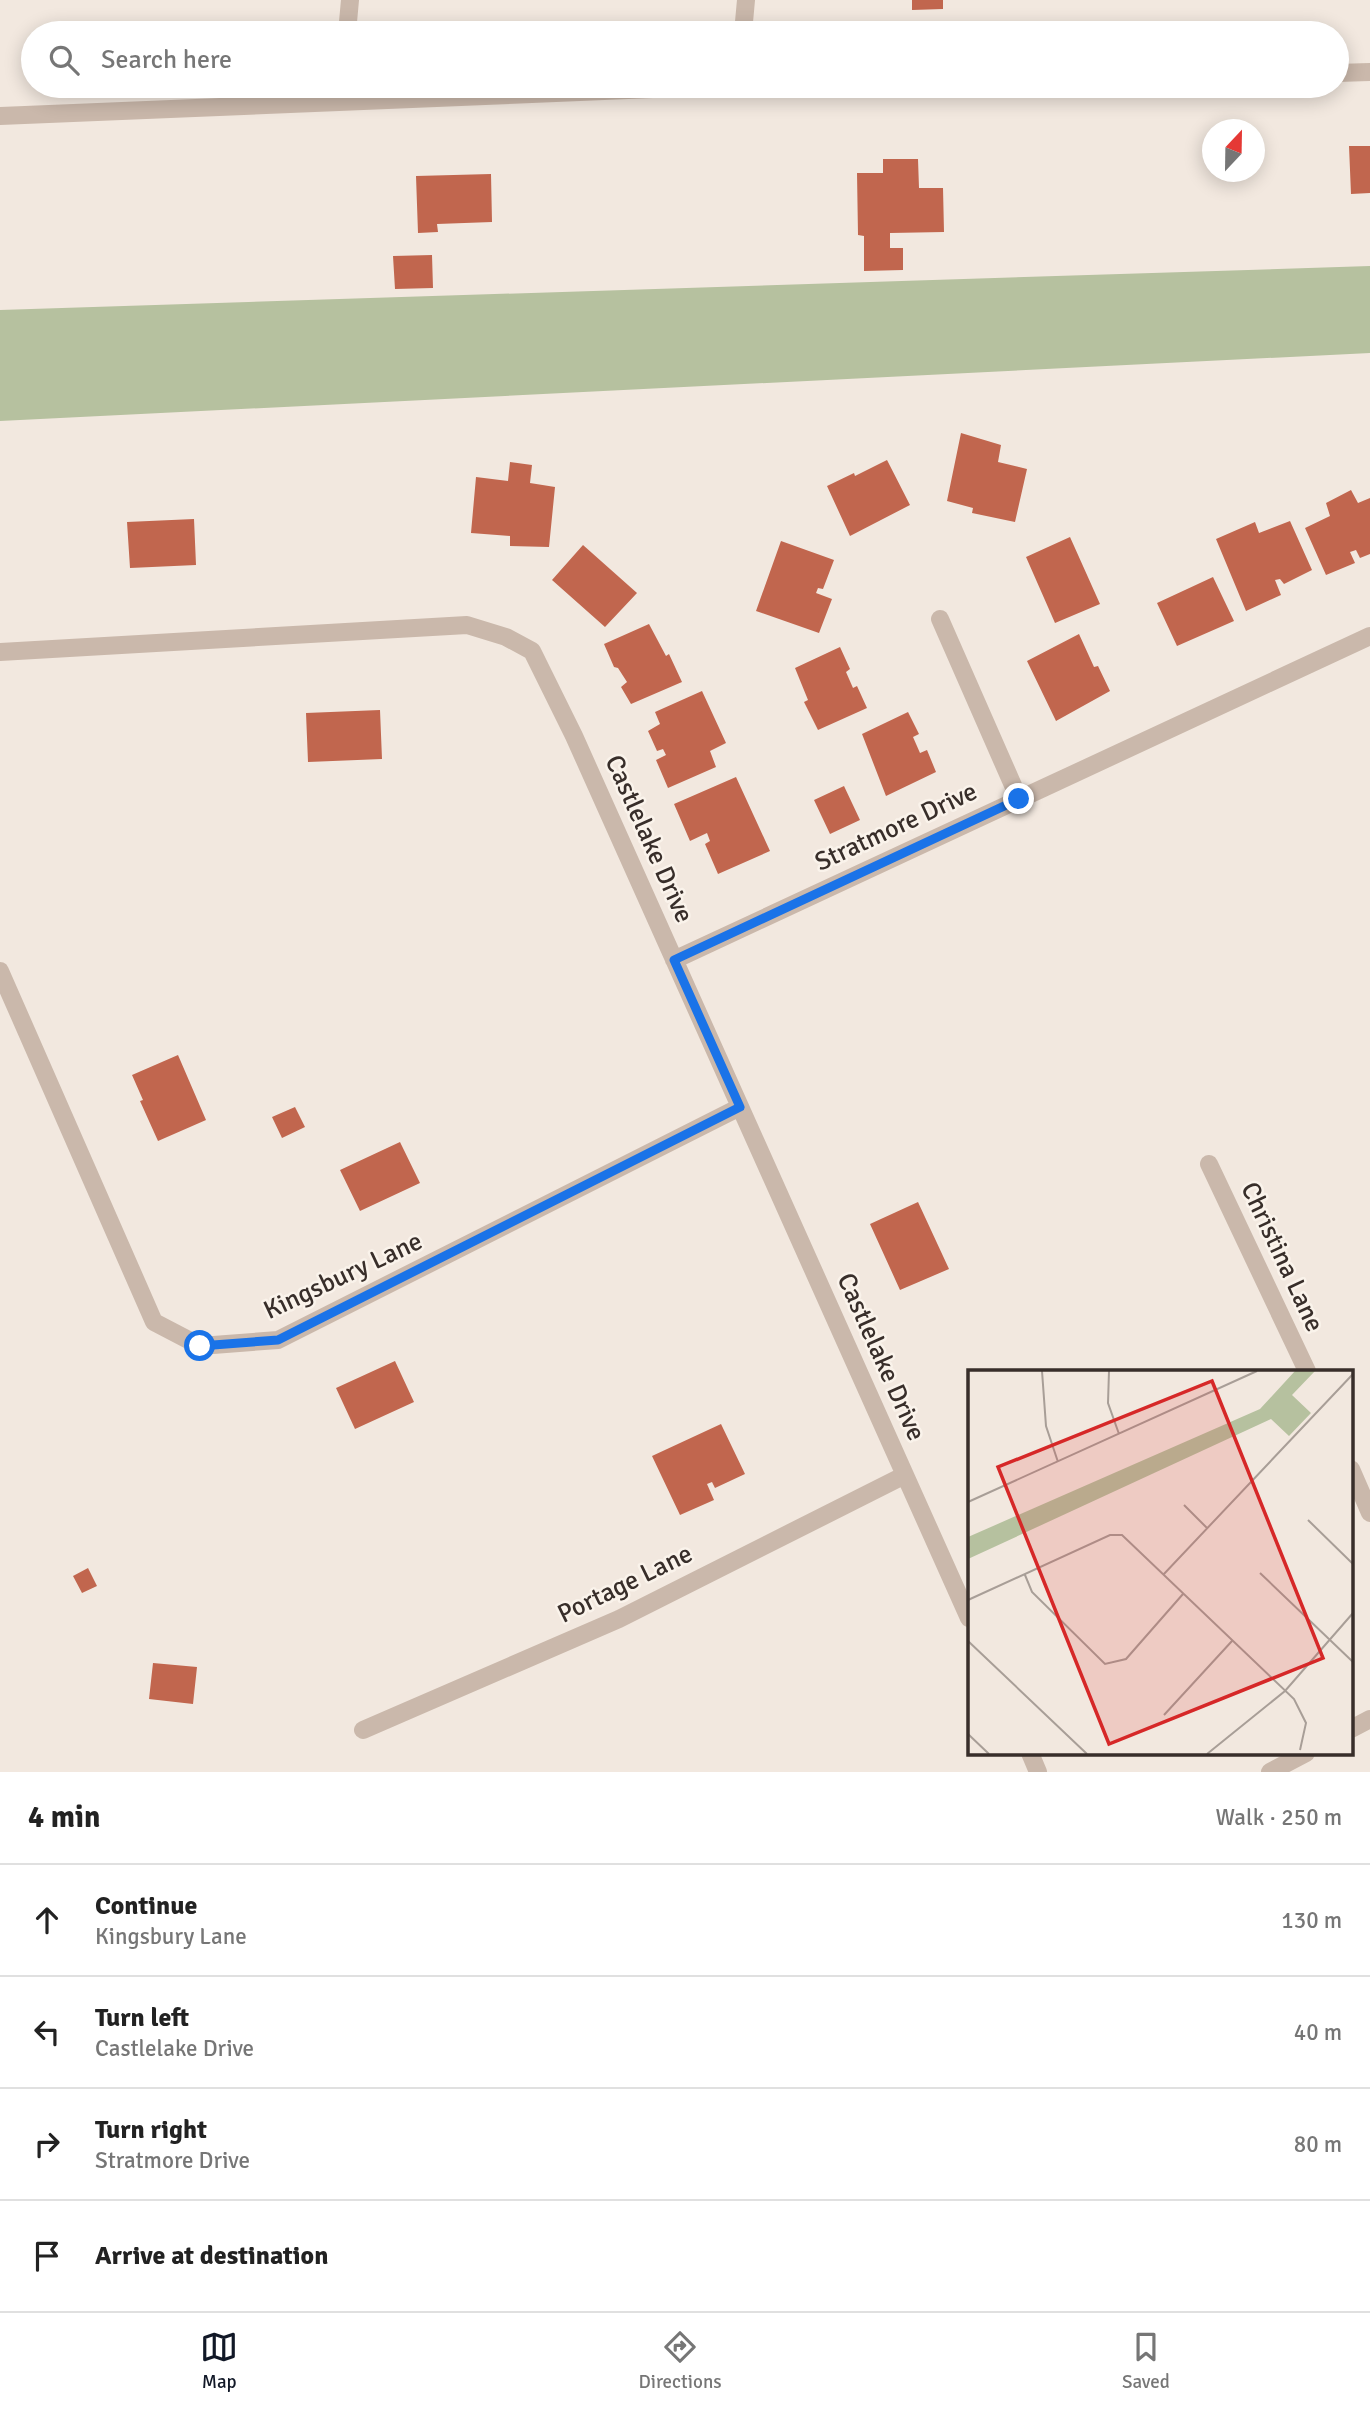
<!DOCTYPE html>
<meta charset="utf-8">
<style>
:root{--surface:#fff;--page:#f6f6f6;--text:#222;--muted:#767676;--line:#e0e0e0;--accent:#111827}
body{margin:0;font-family:Signika,sans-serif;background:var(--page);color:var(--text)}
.compass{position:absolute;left:1202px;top:119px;width:63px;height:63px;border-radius:50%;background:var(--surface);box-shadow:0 4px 18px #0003;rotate:22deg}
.stop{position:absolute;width:21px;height:21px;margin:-16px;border:5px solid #1a73e8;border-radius:50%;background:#fff}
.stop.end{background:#1a73e8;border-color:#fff;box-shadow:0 2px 7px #0008}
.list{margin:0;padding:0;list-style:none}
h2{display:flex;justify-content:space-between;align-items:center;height:91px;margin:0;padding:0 28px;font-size:30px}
h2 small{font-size:23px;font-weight:400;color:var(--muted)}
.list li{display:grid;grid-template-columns:46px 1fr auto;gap:21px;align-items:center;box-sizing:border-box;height:112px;padding:0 28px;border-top:2px solid var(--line)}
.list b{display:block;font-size:26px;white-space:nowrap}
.list p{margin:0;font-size:23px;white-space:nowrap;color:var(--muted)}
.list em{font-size:23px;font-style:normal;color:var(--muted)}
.icon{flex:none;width:38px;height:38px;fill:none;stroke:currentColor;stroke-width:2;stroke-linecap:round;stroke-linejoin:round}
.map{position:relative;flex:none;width:1370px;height:1772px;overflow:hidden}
.search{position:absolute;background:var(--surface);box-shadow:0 4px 18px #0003;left:21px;right:21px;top:21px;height:77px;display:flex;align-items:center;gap:18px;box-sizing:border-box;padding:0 24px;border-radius:38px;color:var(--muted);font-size:26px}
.sheet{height:539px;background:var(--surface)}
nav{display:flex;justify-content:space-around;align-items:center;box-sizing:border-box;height:98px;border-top:2px solid var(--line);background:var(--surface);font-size:19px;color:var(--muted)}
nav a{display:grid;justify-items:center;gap:4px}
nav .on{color:var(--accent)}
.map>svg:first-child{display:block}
.green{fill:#b6c19f}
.building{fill:#c1664e}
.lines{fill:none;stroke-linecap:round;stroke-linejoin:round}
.street{stroke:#cab8ab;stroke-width:18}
.route{stroke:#1a73e8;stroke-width:9}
.labels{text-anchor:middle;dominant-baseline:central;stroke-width:5;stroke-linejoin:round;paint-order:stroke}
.street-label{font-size:26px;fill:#382e2a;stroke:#faf3eb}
.inset-road{fill:none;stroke:#a89e97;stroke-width:2}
.view{fill:#d62828;fill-opacity:0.15;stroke:#d62828;stroke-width:3.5}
.inset-edge{fill:none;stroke:#382e2a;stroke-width:3.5}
</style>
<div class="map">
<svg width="1370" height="1772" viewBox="0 0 1370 1772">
<rect width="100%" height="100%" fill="#f2e8df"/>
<path class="green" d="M1370 266V353L0 421V310Z"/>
<path class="building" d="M912 0H943V9L912 10Z
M1349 146H1370V193L1351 194Z
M883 159H918L919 188H943L944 232 890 233V248H903V270L864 271V236L858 235 857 173H883Z
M491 174 492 222 437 224 438 232 418 233 416 176Z
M432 255 433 288 395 289 393 256Z
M961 433 1001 445 998 462 1027 469 1015 522 972 513 973 508 947 501Z
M887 460 910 505 850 536 827 486 854 473 855 476Z
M510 462 532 465 530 483 555 487 549 547 510 546V536L471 533 476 477 508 481Z
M1351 490 1358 503 1370 498V554L1360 558 1356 550 1350 552 1355 563 1326 575 1305 528 1330 516 1326 503Z
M194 519 196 565 130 568 127 522Z
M1290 521 1312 570 1284 584 1280 579 1275 580 1281 595 1246 611 1216 539 1255 522 1259 533Z
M1070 537 1100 604 1055 623 1026 557Z
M781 541 834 560 823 589 818 588 816 593 832 599 819 633 756 611Z
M583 545 637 593 605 627 552 580Z
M1213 577 1234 621 1177 646 1157 603Z
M649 624 666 656 669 654 682 682 631 704 621 687 627 682 618 668 614 667 604 644Z
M1079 634 1094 667 1098 666 1110 691 1056 721 1027 661Z
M840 647 850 669 846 672 853 688 857 686 867 708 818 730 804 702 808 700 795 668Z
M702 691 726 743 710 751 716 767 668 788 656 760 666 755 663 749 657 751 648 731 660 724 655 712Z
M380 710 382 759 308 762 306 713Z
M908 712 919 734 913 737 920 753 927 750 936 772 886 796 862 734Z
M736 777 770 851 718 874 705 844 710 841 707 833 690 841 674 804Z
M844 786 860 820 830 834 814 800Z
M178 1055 206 1120 158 1141 140 1101 143 1100 132 1075Z
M295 1107 305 1127 282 1138 272 1117Z
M400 1142 420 1183 360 1211 340 1170Z
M918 1202 949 1269 900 1290 870 1224Z
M395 1361 414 1402 355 1429 336 1388Z
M721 1424 745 1474 715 1488 712 1482 707 1484 714 1500 680 1515 652 1456Z
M88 1568 97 1586 82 1593 73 1576Z
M153 1663 197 1667 193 1704 149 1699Z"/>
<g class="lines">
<path class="street" d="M347 33 350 0
M743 33 746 0
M1337 73 1370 72
M0 116 725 86
M940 619 1019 799
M0 652 467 625 506 637 532 651 574 736 969 1618
M674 960 1370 636
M0 971 154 1322 200 1346 278 1340 740 1107
M1209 1164 1307 1371
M1351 1469 1370 1513
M1351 1729 1370 1719
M363 1730 619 1619 905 1475
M1030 1753 1038 1772
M1270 1772 1306 1753"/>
</g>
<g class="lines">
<path class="route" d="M200 1346 278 1340 740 1107 674 960 1019 799"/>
</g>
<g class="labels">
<g class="street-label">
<text transform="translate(896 827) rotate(-25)">Stratmore Drive</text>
<text transform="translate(649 839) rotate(66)">Castlelake Drive</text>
<text transform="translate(1282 1257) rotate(65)">Christina Lane</text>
<text transform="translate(343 1276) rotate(-25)">Kingsbury Lane</text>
<text transform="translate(881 1357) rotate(66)">Castlelake Drive</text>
<text transform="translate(625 1584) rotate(-26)">Portage Lane</text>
</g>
</g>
<g transform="translate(968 1370)">
<rect width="385" height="385" fill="#f2e8df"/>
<path d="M327 1H347L324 25 343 43 321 66 303 49 0 189V167L292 39Z" fill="#b6c19f"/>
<path class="inset-road" d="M74 1 78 56 90 92M141 1 140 33 151 64M0 132 289 1M216 135 239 158M340 150 385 194M292 203 385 292M57 205 64 222 137 294 158 289 215 224M195 205 385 4M0 230 142 165H154L326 329 338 353 332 380M0 271 119 384M196 345 264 271M0 364 21 384M239 384 317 321 385 243"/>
<path class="view" d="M244 11 355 288 141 374 30 97Z"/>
<rect width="385" height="385" class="inset-edge"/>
</g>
</svg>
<svg class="compass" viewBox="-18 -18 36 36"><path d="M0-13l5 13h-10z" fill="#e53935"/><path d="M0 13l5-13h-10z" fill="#767676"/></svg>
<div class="stop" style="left:200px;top:1346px"></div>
<div class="stop end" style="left:1019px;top:799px"></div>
<div class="search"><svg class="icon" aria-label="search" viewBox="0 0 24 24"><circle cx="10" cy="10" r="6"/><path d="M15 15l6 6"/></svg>Search here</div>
</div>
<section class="sheet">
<h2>4 min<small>Walk · 250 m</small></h2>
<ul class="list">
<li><svg class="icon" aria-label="ahead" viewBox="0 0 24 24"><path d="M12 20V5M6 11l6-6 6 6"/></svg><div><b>Continue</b><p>Kingsbury Lane</p></div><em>130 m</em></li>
<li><svg class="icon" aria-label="left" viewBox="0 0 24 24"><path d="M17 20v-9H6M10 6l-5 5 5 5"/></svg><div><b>Turn left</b><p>Castlelake Drive</p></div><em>40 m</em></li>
<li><svg class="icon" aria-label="right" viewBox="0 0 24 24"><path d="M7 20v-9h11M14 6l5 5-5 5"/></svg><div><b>Turn right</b><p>Stratmore Drive</p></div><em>80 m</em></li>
<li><svg class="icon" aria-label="arrive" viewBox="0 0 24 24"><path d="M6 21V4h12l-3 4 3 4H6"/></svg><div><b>Arrive at destination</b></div></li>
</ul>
</section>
<nav>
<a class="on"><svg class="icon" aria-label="map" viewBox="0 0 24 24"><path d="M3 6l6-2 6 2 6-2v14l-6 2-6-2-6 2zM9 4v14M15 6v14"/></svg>Map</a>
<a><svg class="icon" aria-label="directions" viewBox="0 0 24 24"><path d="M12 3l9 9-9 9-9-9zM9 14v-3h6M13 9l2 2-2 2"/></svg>Directions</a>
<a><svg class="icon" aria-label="saved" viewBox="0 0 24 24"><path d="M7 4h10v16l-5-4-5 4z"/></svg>Saved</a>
</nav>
